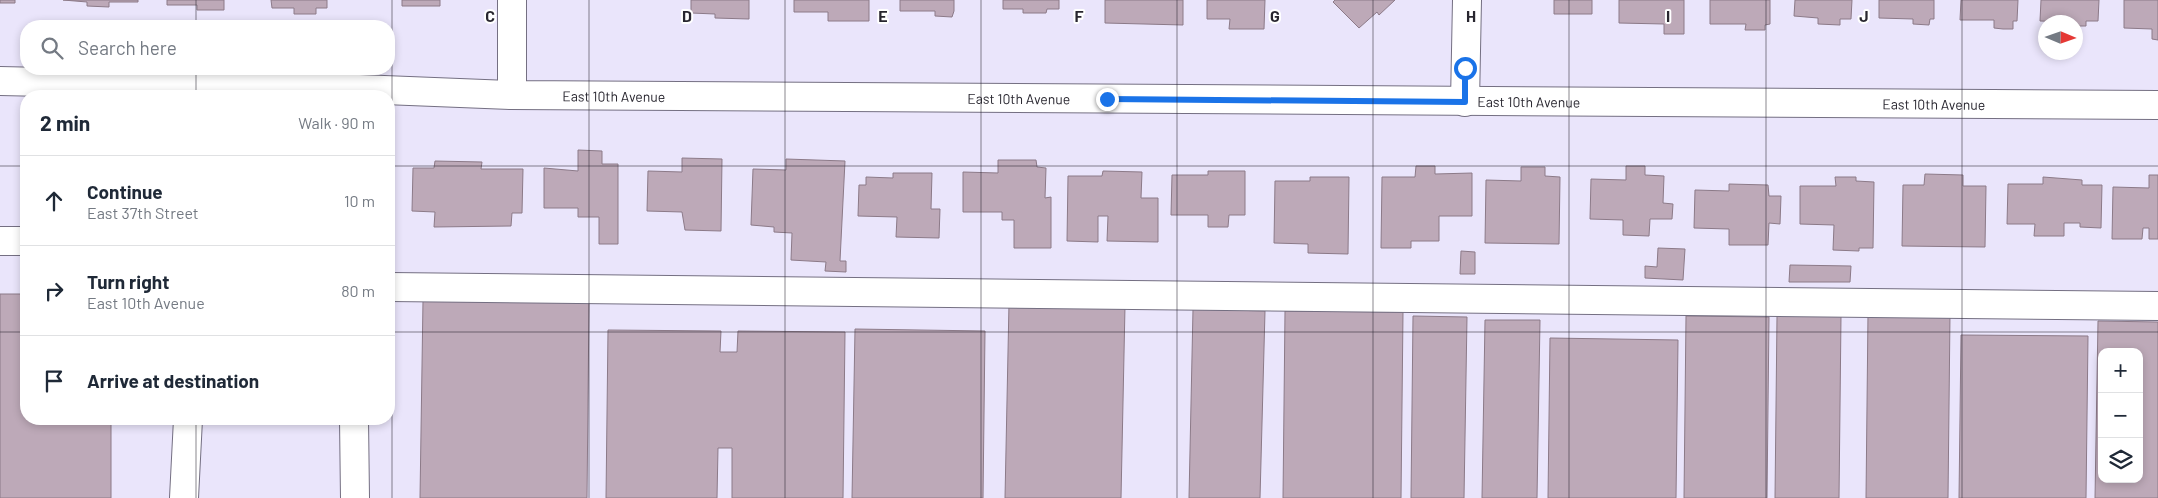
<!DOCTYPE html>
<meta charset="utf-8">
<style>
:root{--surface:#fff;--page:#f2f2f3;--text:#1f2937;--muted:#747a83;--line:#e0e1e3}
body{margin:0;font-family:Barlow,sans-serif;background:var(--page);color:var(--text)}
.controls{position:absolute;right:15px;bottom:15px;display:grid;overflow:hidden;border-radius:10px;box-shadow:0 2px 8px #0003}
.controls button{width:45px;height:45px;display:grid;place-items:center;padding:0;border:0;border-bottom:1px solid var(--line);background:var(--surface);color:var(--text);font:25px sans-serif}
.compass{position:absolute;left:2038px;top:15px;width:45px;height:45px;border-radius:50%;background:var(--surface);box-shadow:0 2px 8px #0003;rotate:92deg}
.stop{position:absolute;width:15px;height:15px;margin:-11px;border:4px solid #1a73e8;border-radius:50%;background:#fff}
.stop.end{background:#1a73e8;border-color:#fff;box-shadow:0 1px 5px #0008}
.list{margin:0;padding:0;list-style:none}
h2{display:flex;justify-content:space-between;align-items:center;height:65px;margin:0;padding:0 20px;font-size:21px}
h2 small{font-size:16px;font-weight:400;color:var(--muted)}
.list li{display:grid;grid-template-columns:32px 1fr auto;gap:15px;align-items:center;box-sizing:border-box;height:90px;padding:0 20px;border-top:1px solid var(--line)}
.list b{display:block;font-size:19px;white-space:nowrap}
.list p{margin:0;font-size:16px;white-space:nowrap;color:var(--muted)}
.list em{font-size:16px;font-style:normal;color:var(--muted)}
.icon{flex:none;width:28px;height:28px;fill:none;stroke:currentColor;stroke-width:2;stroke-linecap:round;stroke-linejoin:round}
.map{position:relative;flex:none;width:2158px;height:498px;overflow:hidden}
.search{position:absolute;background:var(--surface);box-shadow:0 2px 8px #0003;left:20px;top:20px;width:375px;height:55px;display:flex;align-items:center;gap:12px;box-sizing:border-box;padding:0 18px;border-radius:20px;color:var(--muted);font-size:19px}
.panel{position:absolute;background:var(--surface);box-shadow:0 2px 8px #0003;left:20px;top:90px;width:375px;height:335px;border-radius:20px}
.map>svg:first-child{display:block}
.building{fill:#bda9b8;stroke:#8c7a88;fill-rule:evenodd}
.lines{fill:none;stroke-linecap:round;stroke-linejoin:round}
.minor-casing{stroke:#746f82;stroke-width:30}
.minor{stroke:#fff;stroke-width:28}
.route{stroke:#1a73e8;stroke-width:6}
.grid{fill:none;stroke:#28262f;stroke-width:1;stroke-opacity:0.55}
.labels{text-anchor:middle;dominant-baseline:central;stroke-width:4;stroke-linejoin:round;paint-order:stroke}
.street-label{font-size:14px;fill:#28262f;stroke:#fff}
.grid-label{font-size:16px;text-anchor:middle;font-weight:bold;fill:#28262f;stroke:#fff;stroke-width:4;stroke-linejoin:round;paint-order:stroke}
</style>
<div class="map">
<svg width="2158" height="498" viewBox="0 0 2158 498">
<rect width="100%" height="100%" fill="#eae5fb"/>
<path class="building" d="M0 0H15V3H0Z
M63 0H138V2H109V7L87 6V2Z
M167 0H224V10H197V5H167Z
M271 0H327V8H316V14H294V8H272Z
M402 0H440V6H402Z
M691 0H749V19L715 18V14L691 13Z
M794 0H869V21H828V12H794Z
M900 0H954V11L952 17 935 16V11H900Z
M1003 0H1059V9H1047L1046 13H1023V9H1003Z
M1105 0H1183V25L1105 23Z
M1207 0H1265L1264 29H1229L1230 19H1207Z
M1335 0H1395L1379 15 1377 12 1359 28 1333 2Z
M1554 0H1592V14H1554Z
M1619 0H1684V34H1664V24L1619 23Z
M1710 0H1770V24L1765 25V30H1745L1746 24H1710Z
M1795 0H1852L1851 19H1840V25L1818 24V18L1794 16Z
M1879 0H1934V19H1930L1929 25 1913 24V19L1879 18Z
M1961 0H2018L2017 21H2013V29H2003L1994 28V20H1960Z
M2041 0H2099L2098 21H2086V26H2076V22L2040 21Z
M2124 0H2158V40L2152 39V29L2124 28Z
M578 150 602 151V164H618V244H599V217H578V208H544V168L578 171Z
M682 158 722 159 721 231 685 230 682 212 647 211 648 171 682 172Z
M786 159 845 161 840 261H846V272L825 271 826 262 791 260 792 233 774 232V227L751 225 753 169 786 170Z
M998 160H1036L1037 167 1046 168 1045 198 1051 197V248H1014V220H1002V212H963V172L998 173Z
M435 161 482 162 481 169H523L522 213H512L511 226 434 227 435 212 412 211 413 168H434Z
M1416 166H1435V174L1472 173V216H1439V241H1411V248H1381L1382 177H1415Z
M1626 166H1645V175L1664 176 1663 203 1673 204 1672 219H1650L1649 236 1623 235V220L1590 219 1591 179 1626 180Z
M1521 167H1545V176L1560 177 1559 244 1485 243 1486 180 1521 181Z
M1103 171 1142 172 1141 198H1158V242L1107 241 1108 216H1098V242L1067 241 1068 176H1102Z
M1208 171H1245V215H1229L1228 227H1208V215H1171L1172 175H1208Z
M893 173H932L931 209H940L939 238 896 237 897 217 858 216 859 185H866V177L893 178Z
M1925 174 1963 175V186H1986L1985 247 1902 246 1903 185H1924Z
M2149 175H2158V239H2149V228H2143L2142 239H2112L2113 187 2149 188Z
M1310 177H1349L1348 254 1308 253V244L1274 243 1275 181H1310Z
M1835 177H1856V181L1874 182 1873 248H1859V251L1833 250 1834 225 1800 224V186H1836Z
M2043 177 2082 180V185H2102L2101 228 2080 227V223H2064V236H2034L2035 224H2007L2008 184H2043Z
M1729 184 1768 185 1769 196H1781L1780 224 1769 223 1768 245H1729V229L1694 228 1695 190 1729 191Z
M1658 248 1685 249 1683 280 1645 278V266L1657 267Z
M1461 251 1475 252V274H1460Z
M1790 265 1851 266 1850 282H1789Z
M0 294H26V419H111V498H0Z
M423 300 589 302 587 498H420Z
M1009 303 1125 306 1121 498H1005Z
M1193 309 1265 311 1260 498H1189Z
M1285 311 1403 312 1401 498H1283Z
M1868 313 1950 314 1948 498H1866Z
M1413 316 1467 317 1464 498H1411Z
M1686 316 1769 317 1767 498H1684Z
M1777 316H1841L1839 498H1775Z
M1485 320H1540L1537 498H1482Z
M2098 321 2158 322V498H2095ZM2102 352H2139V479H2102Z
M855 329 985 331 983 498H852Z
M608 330 721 331 720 352H737L738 331 845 332 843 498H732V448H718L717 498H606Z
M1961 335 2088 336 2086 498H1959Z
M1550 338 1678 340 1676 498H1548Z"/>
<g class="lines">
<defs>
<g id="minor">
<path d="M512 0V95"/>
<path id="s1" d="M0 81 359 89 512 95 2158 105"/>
<path d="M1465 102 1467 0"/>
<path d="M0 241H26"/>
<path d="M389 287 2158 306"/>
<path d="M354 419 355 498"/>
<path d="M184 498 188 419"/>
</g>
</defs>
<use href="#minor" class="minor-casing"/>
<use href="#minor" class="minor"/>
</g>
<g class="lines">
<path class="route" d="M1107 99 1465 102V68"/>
</g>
<path class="grid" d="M196 0V26M392 0V498M589 0V498M785 0V498M981 0V498M1177 0V498M1373 0V498M1569 0V498M1766 0V498M1962 0V498M196 69V96M0 166H26M389 166H2158M0 332H26M389 332H2158M196 419V498"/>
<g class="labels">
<g class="street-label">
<text stroke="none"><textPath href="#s1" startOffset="614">East 10th Avenue</textPath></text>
<text stroke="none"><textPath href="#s1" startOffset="1019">East 10th Avenue</textPath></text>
<text stroke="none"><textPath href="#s1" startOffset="1529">East 10th Avenue</textPath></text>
<text stroke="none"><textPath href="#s1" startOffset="1934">East 10th Avenue</textPath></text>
</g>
</g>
<g class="grid-label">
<text x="490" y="22">C</text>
<text x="687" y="22">D</text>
<text x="883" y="22">E</text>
<text x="1079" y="22">F</text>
<text x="1275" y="22">G</text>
<text x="1471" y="22">H</text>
<text x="1668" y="22">I</text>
<text x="1864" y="22">J</text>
</g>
</svg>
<div class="controls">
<button>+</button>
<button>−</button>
<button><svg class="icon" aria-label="layers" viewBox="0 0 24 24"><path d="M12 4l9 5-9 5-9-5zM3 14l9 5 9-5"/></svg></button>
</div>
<svg class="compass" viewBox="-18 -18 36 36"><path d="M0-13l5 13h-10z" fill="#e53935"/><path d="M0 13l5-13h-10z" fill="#747a83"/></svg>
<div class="stop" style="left:1465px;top:68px"></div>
<div class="stop end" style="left:1107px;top:99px"></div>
<div class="search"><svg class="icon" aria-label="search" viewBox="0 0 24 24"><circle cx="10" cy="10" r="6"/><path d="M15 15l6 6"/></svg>Search here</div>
<section class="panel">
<h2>2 min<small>Walk · 90 m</small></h2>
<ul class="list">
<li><svg class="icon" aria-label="ahead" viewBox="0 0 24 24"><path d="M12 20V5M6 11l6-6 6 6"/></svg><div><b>Continue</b><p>East 37th Street</p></div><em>10 m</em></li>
<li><svg class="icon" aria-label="right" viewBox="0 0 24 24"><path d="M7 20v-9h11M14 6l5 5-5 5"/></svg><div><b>Turn right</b><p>East 10th Avenue</p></div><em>80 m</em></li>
<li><svg class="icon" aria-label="arrive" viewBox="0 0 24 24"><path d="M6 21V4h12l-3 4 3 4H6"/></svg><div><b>Arrive at destination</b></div></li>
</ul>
</section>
</div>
